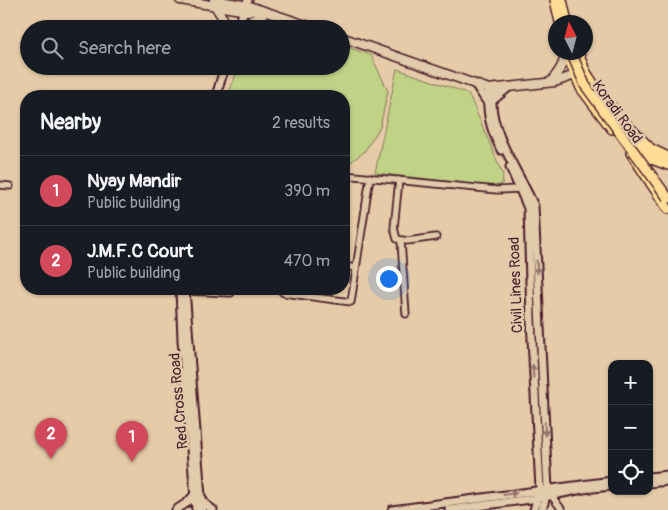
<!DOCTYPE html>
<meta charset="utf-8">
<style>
:root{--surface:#171b24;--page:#242831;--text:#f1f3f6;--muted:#9ea1a6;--line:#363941;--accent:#d1495b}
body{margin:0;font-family:Pangolin,sans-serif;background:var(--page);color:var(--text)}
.controls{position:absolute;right:15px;bottom:15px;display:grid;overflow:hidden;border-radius:10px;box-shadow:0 1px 4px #0004}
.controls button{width:45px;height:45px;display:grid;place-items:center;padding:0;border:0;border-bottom:1px solid var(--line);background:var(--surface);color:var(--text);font:25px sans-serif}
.compass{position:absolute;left:548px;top:15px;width:45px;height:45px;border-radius:50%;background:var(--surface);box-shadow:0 1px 4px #0004;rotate:354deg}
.you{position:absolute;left:388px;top:278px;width:18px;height:18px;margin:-12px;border:4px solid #fff;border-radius:50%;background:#1a73e8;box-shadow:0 0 0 8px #1a73e833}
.badge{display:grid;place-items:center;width:32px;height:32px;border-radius:50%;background:var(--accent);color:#fff;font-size:16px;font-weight:700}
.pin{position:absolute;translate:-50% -41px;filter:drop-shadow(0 1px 2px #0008)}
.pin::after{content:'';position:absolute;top:26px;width:18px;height:15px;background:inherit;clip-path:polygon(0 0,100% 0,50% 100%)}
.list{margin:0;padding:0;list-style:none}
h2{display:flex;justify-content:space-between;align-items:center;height:65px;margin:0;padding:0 20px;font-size:21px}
h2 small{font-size:16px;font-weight:400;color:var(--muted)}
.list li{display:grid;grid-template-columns:32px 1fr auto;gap:15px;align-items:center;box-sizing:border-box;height:70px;padding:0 20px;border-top:1px solid var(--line)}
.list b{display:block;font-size:19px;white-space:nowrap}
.list p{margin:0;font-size:16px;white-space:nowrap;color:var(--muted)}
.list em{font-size:16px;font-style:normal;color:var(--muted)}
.icon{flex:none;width:28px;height:28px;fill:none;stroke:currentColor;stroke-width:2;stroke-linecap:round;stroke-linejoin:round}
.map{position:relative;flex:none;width:668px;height:510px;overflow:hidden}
.search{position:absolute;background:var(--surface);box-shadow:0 1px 4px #0004;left:20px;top:20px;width:330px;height:55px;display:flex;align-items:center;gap:12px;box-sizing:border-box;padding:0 18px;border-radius:28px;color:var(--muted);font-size:19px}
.panel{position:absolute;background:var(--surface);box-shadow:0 1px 4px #0004;left:20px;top:90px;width:330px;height:205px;border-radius:20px}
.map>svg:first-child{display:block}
.green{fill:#c0d286;stroke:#857858}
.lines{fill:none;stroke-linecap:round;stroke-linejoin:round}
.minor-casing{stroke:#4a1f2b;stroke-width:9}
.tertiary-casing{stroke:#4a1f2b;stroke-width:11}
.secondary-casing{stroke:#4a1f2b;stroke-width:11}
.primary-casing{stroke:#4a1f2b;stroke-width:12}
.trunk-casing{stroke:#4a1f2b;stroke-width:12}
.minor{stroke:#e2cbab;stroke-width:5.5}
.tertiary{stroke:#e2cbab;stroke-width:7}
.secondary{stroke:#e2cbab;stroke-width:8}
.primary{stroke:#ffdd96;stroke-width:9}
.trunk{stroke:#ffdd96;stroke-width:9}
.trunk-bridge-casing{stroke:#4a1f2b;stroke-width:12;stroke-linecap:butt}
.trunk-bridge{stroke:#ffdd96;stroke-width:9}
.oneway{fill:#96756b}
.labels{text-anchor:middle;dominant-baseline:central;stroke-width:5;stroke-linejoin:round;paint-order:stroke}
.street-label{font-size:15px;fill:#4a1f2b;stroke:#e2cbab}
</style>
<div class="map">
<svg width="668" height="510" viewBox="0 0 668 510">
<rect width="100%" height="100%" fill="#e6cba8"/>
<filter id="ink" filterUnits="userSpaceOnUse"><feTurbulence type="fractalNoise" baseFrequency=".02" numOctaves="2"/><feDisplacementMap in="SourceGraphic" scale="10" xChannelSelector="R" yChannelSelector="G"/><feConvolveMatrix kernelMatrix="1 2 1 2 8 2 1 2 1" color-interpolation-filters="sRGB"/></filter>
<g filter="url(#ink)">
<path class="green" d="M341 45 371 55 388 91 380 127 364 152 344 167V96H230V90L239 66H341Z
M397 69 467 93 471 99 503 175 502 184 496 187 375 173Z"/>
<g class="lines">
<defs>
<path id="minor" d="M344 175 497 190 520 189
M399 180 394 228 397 239 407 241 436 237
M0 185 10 186
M401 241 406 314
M344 266 356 268
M282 289V292L284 293 351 302 370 177
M185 291 231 293
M551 495 562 510"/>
<path id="tertiary" d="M237 29 248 0
M475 84 487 102
M495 88C494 93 492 98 492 103 492 135 521 176 534 206L548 489 542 510
M489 89C485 112 491 130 501 150
M216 96 225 66
M492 101 509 87
M510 167 528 208 531 320 540 489 534 510
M180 289 182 340 196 510
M185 289 202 510
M649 477 668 475
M649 483 668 481
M202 498 204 503 213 510
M176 510 188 502 195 494
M392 510 612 481
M449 510 538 498 583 489 612 486"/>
<path id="secondary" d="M180 0 247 11 257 10
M214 0 249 6 318 29
M215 6 230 29
M245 29 251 21 266 12
M341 37 489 89 555 82 581 73
M551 82C557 73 565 65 565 52"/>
<path id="primary" d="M555 0 560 22
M566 52 581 88 612 129
M578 52 585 71
M631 153 668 209"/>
<path id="trunk" d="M562 0 567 22
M585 71 600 94 626 124 651 149 668 157
M608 123 627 132 649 158 668 165"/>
</defs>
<use href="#minor" class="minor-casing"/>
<use href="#tertiary" class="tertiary-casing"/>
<use href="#secondary" class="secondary-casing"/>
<use href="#primary" class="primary-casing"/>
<use href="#trunk" class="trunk-casing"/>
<use href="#minor" class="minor"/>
<use href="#tertiary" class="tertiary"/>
<use href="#secondary" class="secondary"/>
<use href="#primary" class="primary"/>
<use href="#trunk" class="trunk"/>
<defs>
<path id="trunk-bridge" d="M571 52 585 85 668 198"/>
</defs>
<use href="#trunk-bridge" class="trunk-bridge-casing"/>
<use href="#trunk-bridge" class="trunk-bridge"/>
</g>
<defs><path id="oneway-solid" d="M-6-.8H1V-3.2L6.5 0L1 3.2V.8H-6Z" transform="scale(1.25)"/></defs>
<g class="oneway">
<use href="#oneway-solid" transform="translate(537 267) rotate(87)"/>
<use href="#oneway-solid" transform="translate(533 371) rotate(-93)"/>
<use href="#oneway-solid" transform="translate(545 429) rotate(87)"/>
<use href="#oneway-solid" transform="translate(510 494) rotate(-8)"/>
</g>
</g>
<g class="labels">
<g class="street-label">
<text transform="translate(617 112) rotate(54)">Koradi Road</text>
<text transform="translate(516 285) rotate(-92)">Civil Lines Road</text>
<text transform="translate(179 401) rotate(-95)">Red Cross Road</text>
</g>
</g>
</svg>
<div class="controls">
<button>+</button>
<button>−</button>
<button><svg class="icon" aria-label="locate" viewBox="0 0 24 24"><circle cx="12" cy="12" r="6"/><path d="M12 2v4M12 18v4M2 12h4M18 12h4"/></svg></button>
</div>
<svg class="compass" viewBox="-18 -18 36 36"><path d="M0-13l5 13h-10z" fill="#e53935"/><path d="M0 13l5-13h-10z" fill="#9ea1a6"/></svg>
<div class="you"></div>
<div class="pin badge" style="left:132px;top:462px">1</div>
<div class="pin badge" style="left:51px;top:459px">2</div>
<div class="search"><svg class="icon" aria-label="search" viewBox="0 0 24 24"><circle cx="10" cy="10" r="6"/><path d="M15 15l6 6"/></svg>Search here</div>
<section class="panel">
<h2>Nearby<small>2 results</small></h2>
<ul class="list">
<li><span class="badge">1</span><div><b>Nyay Mandir</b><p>Public building</p></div><em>390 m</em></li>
<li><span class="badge">2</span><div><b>J.M.F.C Court</b><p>Public building</p></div><em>470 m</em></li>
</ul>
</section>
</div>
